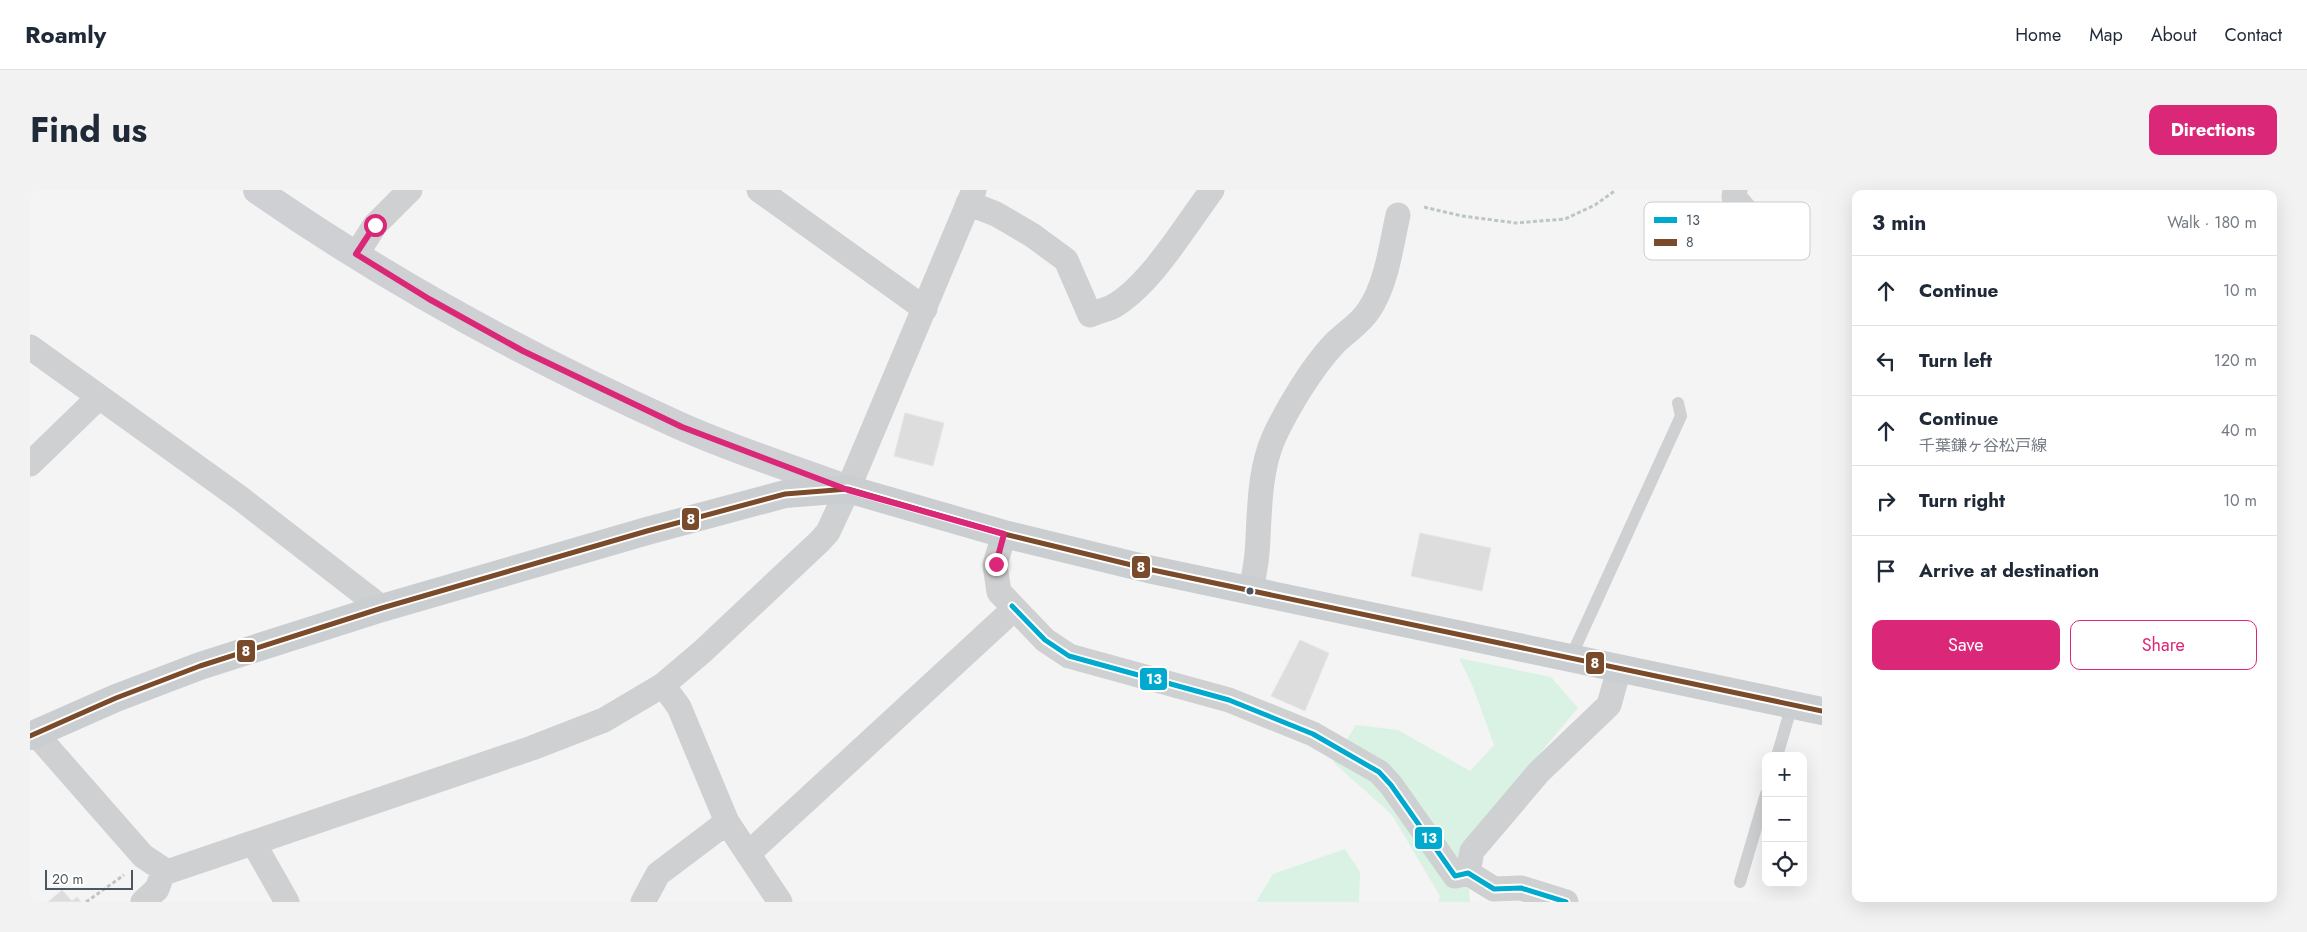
<!DOCTYPE html>
<meta charset="utf-8">
<style>
:root{--surface:#fff;--page:#f2f2f3;--text:#1f2937;--muted:#747a83;--line:#e0e1e3;--accent:#db2777}
body{margin:0;font-family:Jost,"Noto Sans JP",sans-serif;background:var(--page);color:var(--text)}
.controls{position:absolute;right:15px;bottom:15px;display:grid;overflow:hidden;border-radius:10px;box-shadow:0 5px 20px #0002}
.controls button{width:45px;height:45px;display:grid;place-items:center;padding:0;border:0;border-bottom:1px solid var(--line);background:var(--surface);color:var(--text);font:25px sans-serif}
.scale{position:absolute;left:15px;bottom:12px;width:88px;box-sizing:border-box;padding-left:5px;border:2px solid #4a5661;border-top:0;font-size:14px;line-height:18px;white-space:nowrap;color:#4a5661;-webkit-text-stroke:4px #fff;paint-order:stroke}
.stop{position:absolute;width:15px;height:15px;margin:-11px;border:4px solid #db2777;border-radius:50%;background:#fff}
.stop.end{background:#db2777;border-color:#fff;box-shadow:0 1px 5px #0008}
.list{margin:0;padding:0;list-style:none}
h2{display:flex;justify-content:space-between;align-items:center;height:65px;margin:0;padding:0 20px;font-size:21px}
h2 small{font-size:16px;font-weight:400;color:var(--muted)}
.list li{display:grid;grid-template-columns:32px 1fr auto;gap:15px;align-items:center;box-sizing:border-box;height:70px;padding:0 20px;border-top:1px solid var(--line)}
.list b{display:block;font-size:19px;white-space:nowrap}
.list p{margin:0;font-size:16px;white-space:nowrap;color:var(--muted)}
.list em{font-size:16px;font-style:normal;color:var(--muted)}
.actions{display:flex;gap:10px;padding:15px 20px}
.actions a{flex:1;padding:11px 0;border:1px solid var(--accent);border-radius:10px;text-align:center;font-size:18px;color:var(--accent)}
.actions .main{background:var(--accent);color:#fff}
.icon{flex:none;width:28px;height:28px;fill:none;stroke:currentColor;stroke-width:2;stroke-linecap:round;stroke-linejoin:round}
.map{position:relative;flex:none;width:1792px;height:712px;overflow:hidden;border-radius:10px}
header{display:flex;align-items:center;gap:30px;box-sizing:border-box;height:70px;padding:0 25px;background:var(--surface);border-bottom:1px solid var(--line)}
header strong{font-size:24px}
nav{display:flex;gap:28px;margin-inline-start:auto;font-size:18px}
.intro{display:flex;align-items:center;justify-content:space-between;box-sizing:border-box;height:120px;padding:0 30px}
h1{margin:0;font-size:35px}
.button{padding:12px 22px;border-radius:10px;background:var(--accent);color:#fff;font-size:18px;font-weight:700}
main{display:flex;gap:30px;padding:0 30px}
aside{flex:1;background:var(--surface);border-radius:10px;box-shadow:0 5px 20px #0002}
.map>svg:first-child{display:block}
.green{fill:#d9f2e3}
.building{fill:#ddddde;stroke:#e5e6e7}
.lines{fill:none;stroke-linecap:round;stroke-linejoin:round}
.path{stroke:#bcc7c4;stroke-width:3;stroke-dasharray:4 2.5;stroke-linecap:butt}
.lane{stroke:#ced0d2;stroke-width:12}
.street{stroke:#ced0d2;stroke-width:25}
.secondary{stroke:#ced0d4;stroke-width:28}
.primary{stroke:#caced1;stroke-width:28}
.bus-1-casing{stroke:#fff;stroke-width:9}
.bus-2-casing{stroke:#fff;stroke-width:9}
.bus-1{stroke:#00a9ce;stroke-width:5}
.bus-2{stroke:#7a4b2a;stroke-width:5}
.route{stroke:#db2777;stroke-width:6}
.bus-dot{fill:#4a5661;stroke:#fff;stroke-width:2}
.key{fill:#fff;stroke:#c9ccd0;stroke-width:1}
.key-label{font-size:14px;fill:#4a5661}
.line-badge{stroke:#fff;stroke-width:2}
.badge-label{font-size:14px;text-anchor:middle;font-weight:bold;fill:#fff}
</style>
<header>
<strong>Roamly</strong>
<nav><a>Home</a><a>Map</a><a>About</a><a>Contact</a></nav>
</header>
<div class="intro"><h1>Find us</h1><a class="button">Directions</a></div>
<main>
<div class="map">
<svg width="1792" height="712" viewBox="0 0 1792 712">
<rect width="100%" height="100%" fill="#f4f4f4"/>
<path class="green" d="M1429 468 1521 487 1548 518 1435 652 1440 712H1408L1410 706 1362 625 1303 572 1326 535 1368 540 1440 581 1464 555 1443 497Z
M1315 659 1330 682 1329 712H1226L1243 684Z"/>
<path class="building" d="M875 223 914 233 903 276 864 266Z
M1390 343 1461 358 1452 401 1381 386Z
M1270 450 1299 463 1275 521 1241 506Z
M32 700 42 711 47 707 51 712H18Z"/>
<g class="lines">
<path class="path" d="M1394 17 1432 26 1486 33 1535 29 1565 15 1586 0
M56 712 94 685"/>
<path class="lane" d="M1540 469 1651 226 1648 213
M1747 566 1762 515
M1710 692 1736 604"/>
<path class="street" d="M729 0 895 119
M1705 0 1704 7 1715 20
M938 13 966 24 1002 45 1036 70 1060 125C1067 122 1075 120 1082 117 1120 96 1156 35 1182 0
M326 65 345 35 380 0
M0 157 210 308 352 418
M0 274 68 208
M974 344 965 375 969 402 1015 450 1039 466 1199 510 1283 544 1349 582 1361 595 1425 686 1438 683 1464 699 1491 698 1536 712
M1221 401C1223 389 1226 376 1227 363 1230 325 1228 283 1244 247 1257 219 1282 177 1304 154 1315 143 1331 133 1339 120 1357 93 1361 56 1368 25
M633 495 649 517 697 632 750 712
M5 543 113 666 137 682 502 558 574 530 633 495 673 461 790 351 798 342 818 299 944 0
M224 654 257 712
M718 664 984 419
M1438 683 1442 661 1509 582 1579 515 1589 479
M113 712 127 699 134 680
M613 712 628 684 697 632"/>
<path class="secondary" d="M227 0C359 92 501 169 648 235 703 260 762 278 818 299"/>
<path class="primary" d="M0 546 86 508 170 476 352 418 617 341 755 304 818 299 974 344 1118 379 1792 521"/>
<defs>
<path id="bus-1" d="M982 416 1015 450 1039 466 1199 510 1283 544 1349 582 1361 595 1425 686 1438 683 1464 699 1491 698 1536 712"/>
<path id="bus-2" d="M0 546 86 508 170 476 352 418 617 341 755 304 818 299 974 344 1118 379 1792 521"/>
</defs>
<use href="#bus-1" class="bus-1-casing"/>
<use href="#bus-2" class="bus-2-casing"/>
<use href="#bus-1" class="bus-1"/>
<use href="#bus-2" class="bus-2"/>
</g>
<g class="lines">
<path class="route" d="M345 35 326 64 399 109 493 161 652 237 818 300 974 344 966 374"/>
</g>
<circle class="bus-dot" cx="1220" cy="401" r="4.5"/>
<rect x="1614" y="12" width="166" height="58" rx="8" class="key"/>
<rect x="1624" y="27" width="23" height="6" fill="#00a9ce"/>
<rect x="1624" y="49" width="23" height="7" fill="#7a4b2a"/>
<g class="key-label">
<text x="1656" y="35">13</text>
<text x="1656" y="57">8</text>
</g>
<g class="line-badge">
<rect x="651" y="317" width="19" height="24" rx="5" fill="#7a4b2a"/>
<rect x="1101" y="365" width="20" height="24" rx="5" fill="#7a4b2a"/>
<rect x="206" y="449" width="20" height="24" rx="5" fill="#7a4b2a"/>
<rect x="1555" y="461" width="20" height="24" rx="5" fill="#7a4b2a"/>
<rect x="1109" y="477" width="29" height="24" rx="5" fill="#00a9ce"/>
<rect x="1384" y="636" width="29" height="24" rx="5" fill="#00a9ce"/>
</g>
<g class="badge-label">
<text x="661" y="334">8</text>
<text x="1111" y="382">8</text>
<text x="216" y="466">8</text>
<text x="1565" y="478">8</text>
<text x="1124" y="494">13</text>
<text x="1399" y="653">13</text>
</g>
</svg>
<div class="controls">
<button>+</button>
<button>−</button>
<button><svg class="icon" aria-label="locate" viewBox="0 0 24 24"><circle cx="12" cy="12" r="6"/><path d="M12 2v4M12 18v4M2 12h4M18 12h4"/></svg></button>
</div>
<div class="scale">20 m</div>
<div class="stop" style="left:345px;top:35px"></div>
<div class="stop end" style="left:966px;top:374px"></div>
</div>
<aside>
<h2>3 min<small>Walk · 180 m</small></h2>
<ul class="list">
<li><svg class="icon" aria-label="ahead" viewBox="0 0 24 24"><path d="M12 20V5M6 11l6-6 6 6"/></svg><div><b>Continue</b></div><em>10 m</em></li>
<li><svg class="icon" aria-label="left" viewBox="0 0 24 24"><path d="M17 20v-9H6M10 6l-5 5 5 5"/></svg><div><b>Turn left</b></div><em>120 m</em></li>
<li><svg class="icon" aria-label="ahead" viewBox="0 0 24 24"><path d="M12 20V5M6 11l6-6 6 6"/></svg><div><b>Continue</b><p>千葉鎌ヶ谷松戸線</p></div><em>40 m</em></li>
<li><svg class="icon" aria-label="right" viewBox="0 0 24 24"><path d="M7 20v-9h11M14 6l5 5-5 5"/></svg><div><b>Turn right</b></div><em>10 m</em></li>
<li><svg class="icon" aria-label="arrive" viewBox="0 0 24 24"><path d="M6 21V4h12l-3 4 3 4H6"/></svg><div><b>Arrive at destination</b></div></li>
</ul>
<div class="actions"><a class="main">Save</a><a>Share</a></div>
</aside>
</main>
